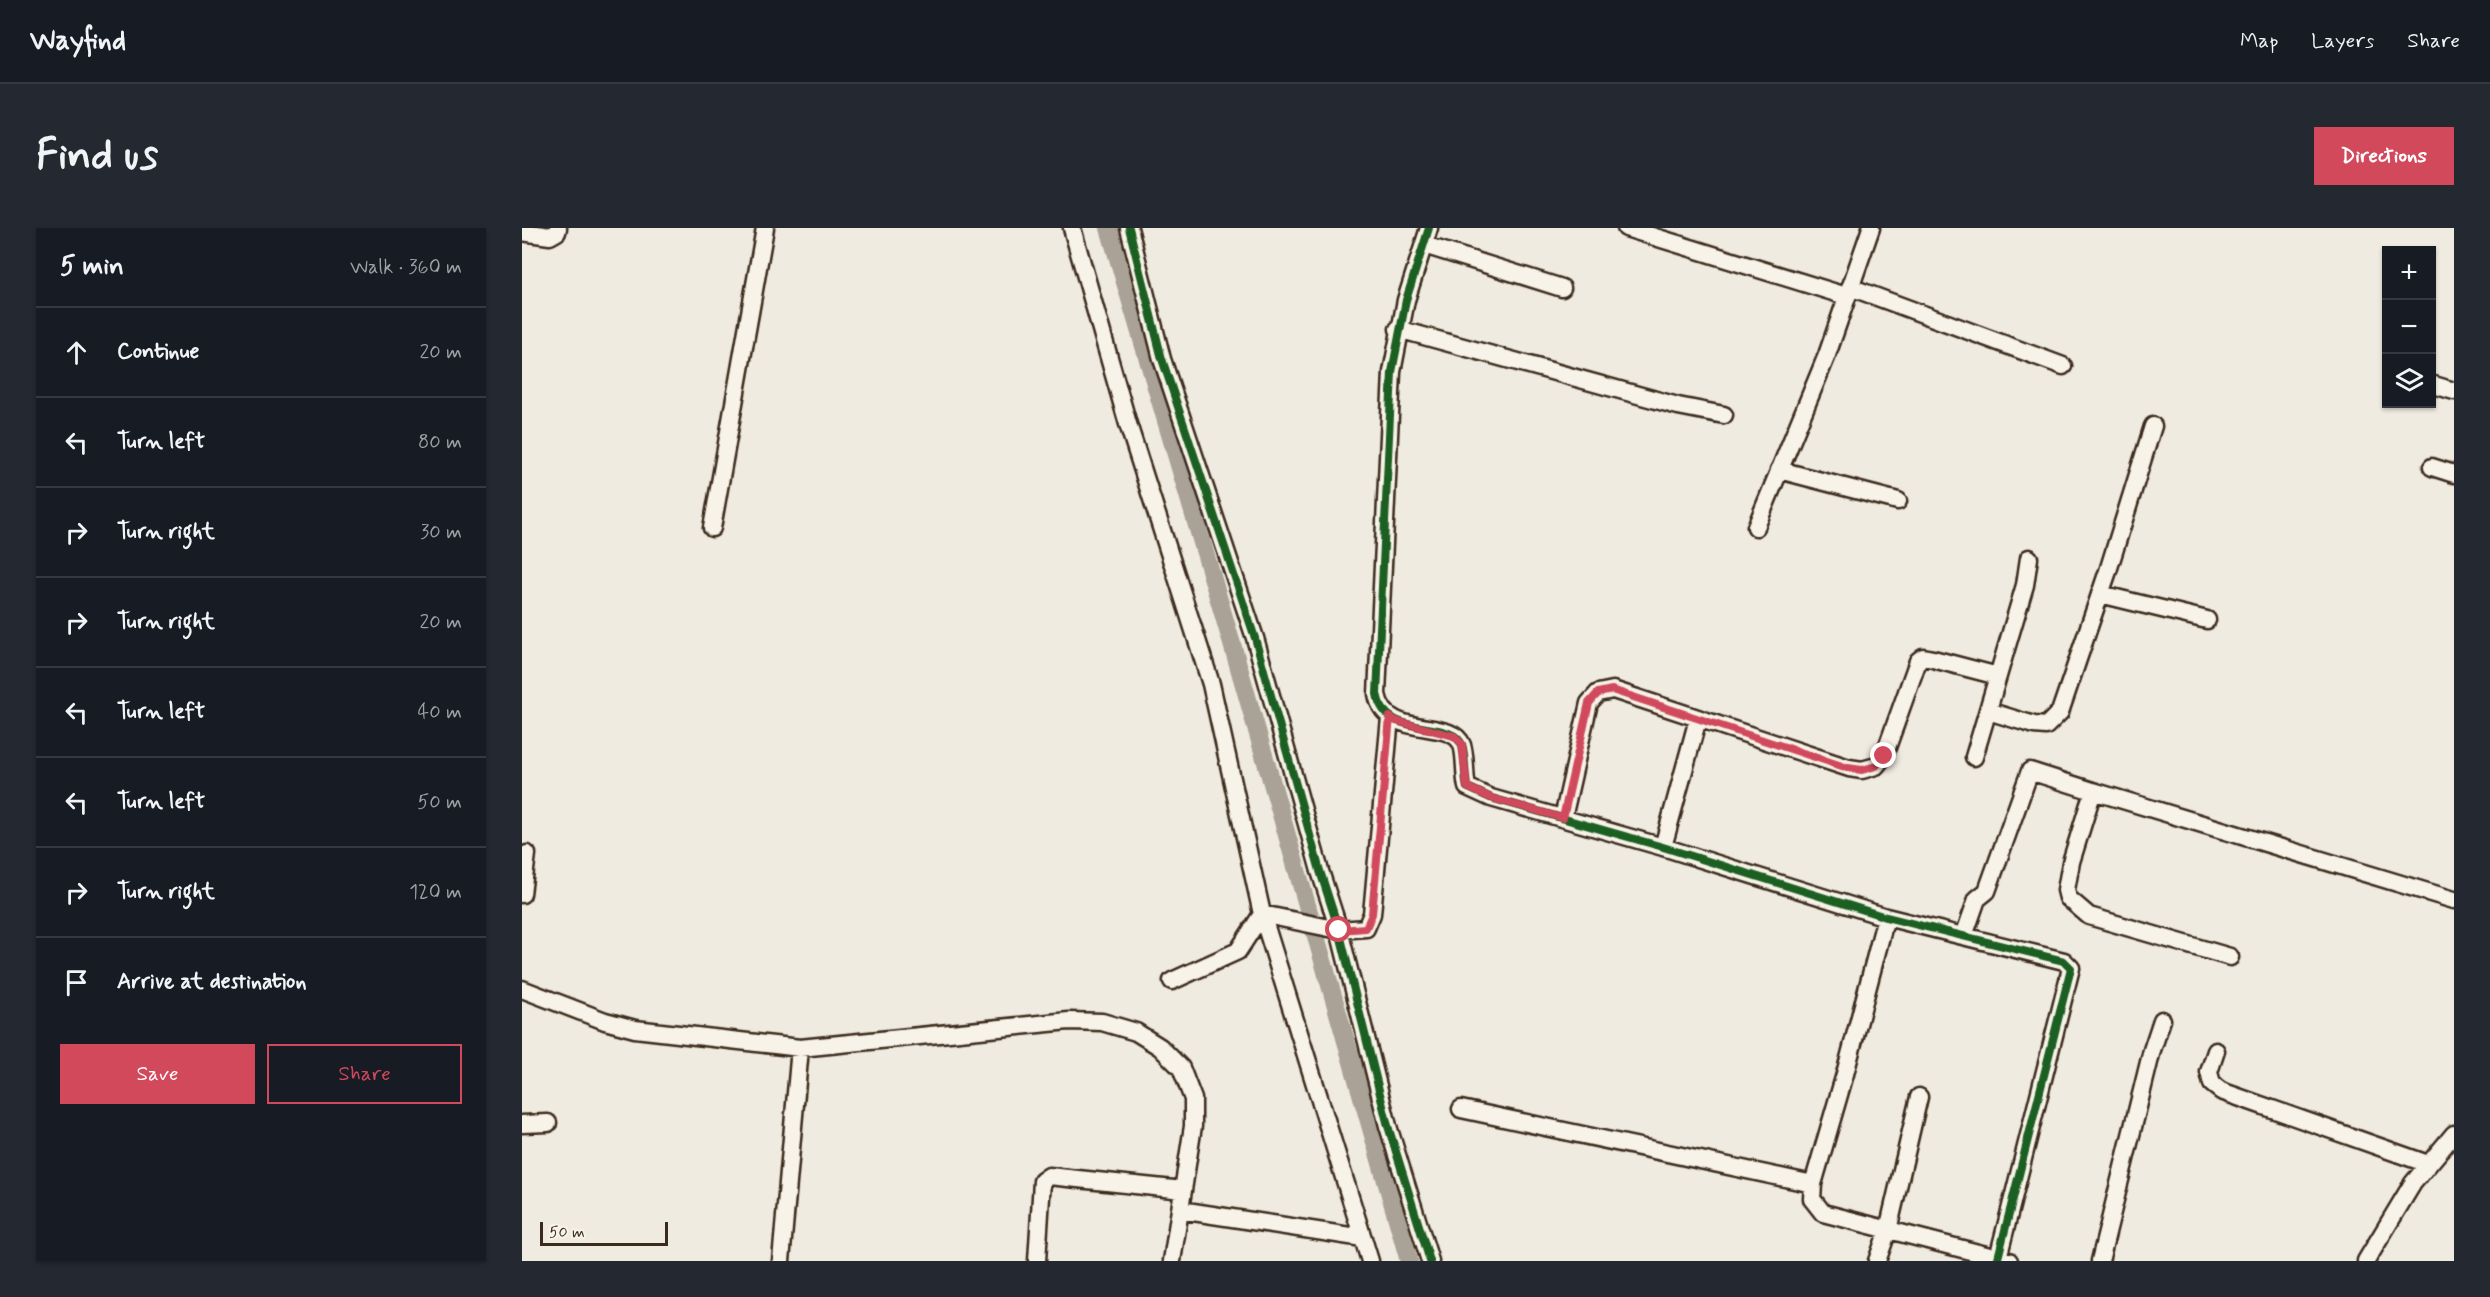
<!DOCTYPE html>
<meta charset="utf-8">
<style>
:root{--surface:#171b24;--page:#242831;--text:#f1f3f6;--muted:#9ea1a6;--line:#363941;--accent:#d1495b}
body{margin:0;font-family:Mynerve,sans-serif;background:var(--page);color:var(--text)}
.controls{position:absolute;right:18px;top:18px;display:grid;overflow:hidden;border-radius:0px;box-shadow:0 2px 4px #0004}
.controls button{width:54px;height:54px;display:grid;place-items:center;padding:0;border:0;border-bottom:2px solid var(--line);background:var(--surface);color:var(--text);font:30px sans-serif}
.scale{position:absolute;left:18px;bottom:15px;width:128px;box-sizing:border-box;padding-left:6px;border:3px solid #3b2a1e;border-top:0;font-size:16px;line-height:21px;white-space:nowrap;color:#3b2a1e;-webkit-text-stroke:4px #f7f3e8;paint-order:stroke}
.stop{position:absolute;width:18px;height:18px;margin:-14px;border:4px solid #d1495b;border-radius:50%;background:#fff}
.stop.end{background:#d1495b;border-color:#fff;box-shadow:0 2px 6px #0008}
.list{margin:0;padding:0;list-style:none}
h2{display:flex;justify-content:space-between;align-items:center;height:78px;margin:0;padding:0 24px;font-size:26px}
h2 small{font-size:20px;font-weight:400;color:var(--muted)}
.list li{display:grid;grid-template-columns:39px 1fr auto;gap:18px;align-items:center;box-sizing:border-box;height:90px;padding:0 24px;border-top:2px solid var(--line)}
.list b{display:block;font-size:22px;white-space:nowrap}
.list em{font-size:20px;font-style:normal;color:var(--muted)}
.actions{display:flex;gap:12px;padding:18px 24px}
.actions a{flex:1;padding:14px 0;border:2px solid var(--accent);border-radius:0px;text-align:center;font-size:21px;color:var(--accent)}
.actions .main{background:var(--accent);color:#fff}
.icon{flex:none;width:33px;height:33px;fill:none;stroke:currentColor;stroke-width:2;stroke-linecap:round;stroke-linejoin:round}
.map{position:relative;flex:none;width:1932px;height:1033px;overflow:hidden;border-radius:0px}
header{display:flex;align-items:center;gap:36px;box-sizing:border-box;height:84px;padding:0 30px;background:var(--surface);border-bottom:2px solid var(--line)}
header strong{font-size:28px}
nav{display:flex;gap:33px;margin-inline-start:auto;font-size:21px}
.intro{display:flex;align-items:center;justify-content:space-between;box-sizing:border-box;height:144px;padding:0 36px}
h1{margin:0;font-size:42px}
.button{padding:15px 27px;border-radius:0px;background:var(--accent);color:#fff;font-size:21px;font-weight:700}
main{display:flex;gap:36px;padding:0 36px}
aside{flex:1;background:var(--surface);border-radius:0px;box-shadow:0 2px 4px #0004}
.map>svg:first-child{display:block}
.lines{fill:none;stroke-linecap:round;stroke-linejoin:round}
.canal{stroke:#aaa296;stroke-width:18}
.street-casing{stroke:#3b2a1e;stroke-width:21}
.street{stroke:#f7f3e8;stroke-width:16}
.cycleway-casing{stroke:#f7f3e8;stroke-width:11}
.cycleway{stroke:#1b5e20;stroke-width:8}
.route{stroke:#d1495b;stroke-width:8}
</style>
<header>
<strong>Wayfind</strong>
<nav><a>Map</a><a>Layers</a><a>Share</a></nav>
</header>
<div class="intro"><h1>Find us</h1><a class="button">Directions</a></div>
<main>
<aside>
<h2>5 min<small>Walk · 360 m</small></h2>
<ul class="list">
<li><svg class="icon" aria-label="ahead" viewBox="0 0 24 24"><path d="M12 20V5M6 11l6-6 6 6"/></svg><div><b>Continue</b></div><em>20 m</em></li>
<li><svg class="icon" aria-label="left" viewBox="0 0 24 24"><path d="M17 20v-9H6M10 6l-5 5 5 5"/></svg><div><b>Turn left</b></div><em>80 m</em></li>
<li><svg class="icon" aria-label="right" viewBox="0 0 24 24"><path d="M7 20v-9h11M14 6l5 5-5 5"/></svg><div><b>Turn right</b></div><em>30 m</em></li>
<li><svg class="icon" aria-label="right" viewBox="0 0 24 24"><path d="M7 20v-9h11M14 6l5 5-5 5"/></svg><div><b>Turn right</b></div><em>20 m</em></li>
<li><svg class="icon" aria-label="left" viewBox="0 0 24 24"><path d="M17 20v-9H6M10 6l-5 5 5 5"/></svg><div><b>Turn left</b></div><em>40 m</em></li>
<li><svg class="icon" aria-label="left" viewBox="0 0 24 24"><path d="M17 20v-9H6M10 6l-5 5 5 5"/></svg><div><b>Turn left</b></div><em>50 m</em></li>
<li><svg class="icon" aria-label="right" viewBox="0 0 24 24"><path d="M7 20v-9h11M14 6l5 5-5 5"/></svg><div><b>Turn right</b></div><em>120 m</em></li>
<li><svg class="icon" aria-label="arrive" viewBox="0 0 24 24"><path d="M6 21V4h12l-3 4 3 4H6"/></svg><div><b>Arrive at destination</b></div></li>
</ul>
<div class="actions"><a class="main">Save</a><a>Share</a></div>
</aside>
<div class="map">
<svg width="1932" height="1033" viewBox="0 0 1932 1033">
<rect width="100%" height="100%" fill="#efebe0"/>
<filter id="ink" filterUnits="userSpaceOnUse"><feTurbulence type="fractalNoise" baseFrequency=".0167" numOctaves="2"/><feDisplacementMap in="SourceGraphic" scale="12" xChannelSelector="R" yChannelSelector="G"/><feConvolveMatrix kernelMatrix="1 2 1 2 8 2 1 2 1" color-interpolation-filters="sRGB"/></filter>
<g filter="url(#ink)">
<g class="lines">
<path class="canal" d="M587 0 715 433 887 1033"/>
<defs>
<path id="street" d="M550 0 606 196 689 456 740 686 848 1033
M607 0 640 131 733 410 798 643 817 702 866 898 908 1033
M907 0 884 72 870 144 855 466C863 513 930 489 940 517 944 529 942 546 945 559L969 570 1141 619 1364 689 1542 733 1549 740 1476 1030
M1104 0 1324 68
M0 4 28 8 35 4 36 0
M902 17 1040 60
M1328 59 1541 138
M876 101 1156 178 1202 187
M1912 157 1932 163
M1910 239 1932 246
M1257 242 1376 273
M1234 299 1305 127 1349 0
M190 300 243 0
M1578 366 1685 392
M1466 483 1512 497 1524 498 1538 484 1586 343 1631 198
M1452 529 1503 357 1507 330
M1571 563 1932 672
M1041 590 1067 475 1076 465 1091 462 1327 540 1340 542 1354 538 1362 528 1396 433 1401 429 1411 431 1476 448
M1141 619 1176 491
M0 666 5 626
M1364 689 1323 846 1291 956 1290 971 1301 985 1487 1033
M1442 708 1455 671 1465 663 1508 543 1571 563 1549 634 1544 662 1546 670 1567 688 1708 729
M650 753 716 723 740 686 817 702 844 700 850 686 868 489
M0 761 83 793 113 801 278 820 547 793 580 794 614 804 638 819 659 840 671 871V898L650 1033
M1694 823 1687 844 1690 856 1699 863 1906 936
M939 881 1291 956
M0 896 26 895
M658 982 841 1010
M259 1033 278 820
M515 1033 520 953 527 948 661 962
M1355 1033 1366 1002 1397 869
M1578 1033 1630 822 1640 792
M1844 1033 1891 955 1932 906"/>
</defs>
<use href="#street" class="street-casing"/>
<use href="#street" class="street"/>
<defs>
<path id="cycleway" d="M607 0 640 131 733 410 798 643 817 702 866 898 908 1033
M907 0 884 72 870 144 855 466C863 513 930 489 940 517 944 529 942 546 945 559L969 570 1141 619 1364 689 1542 733 1549 740 1476 1030"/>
</defs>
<use href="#cycleway" class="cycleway-casing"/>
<use href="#cycleway" class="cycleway"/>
</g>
</g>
<g class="lines" filter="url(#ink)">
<path class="route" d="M817 702 844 700 850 686 868 489 874 493 932 508 940 516 945 559 969 570 1041 590 1067 475 1076 465 1090 462 1326 540 1340 542 1354 538 1362 528"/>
</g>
</svg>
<div class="controls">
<button>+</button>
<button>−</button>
<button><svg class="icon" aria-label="layers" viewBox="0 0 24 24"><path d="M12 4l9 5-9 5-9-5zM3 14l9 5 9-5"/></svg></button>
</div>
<div class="scale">50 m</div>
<div class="stop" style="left:817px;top:702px"></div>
<div class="stop end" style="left:1362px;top:528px"></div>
</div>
</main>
